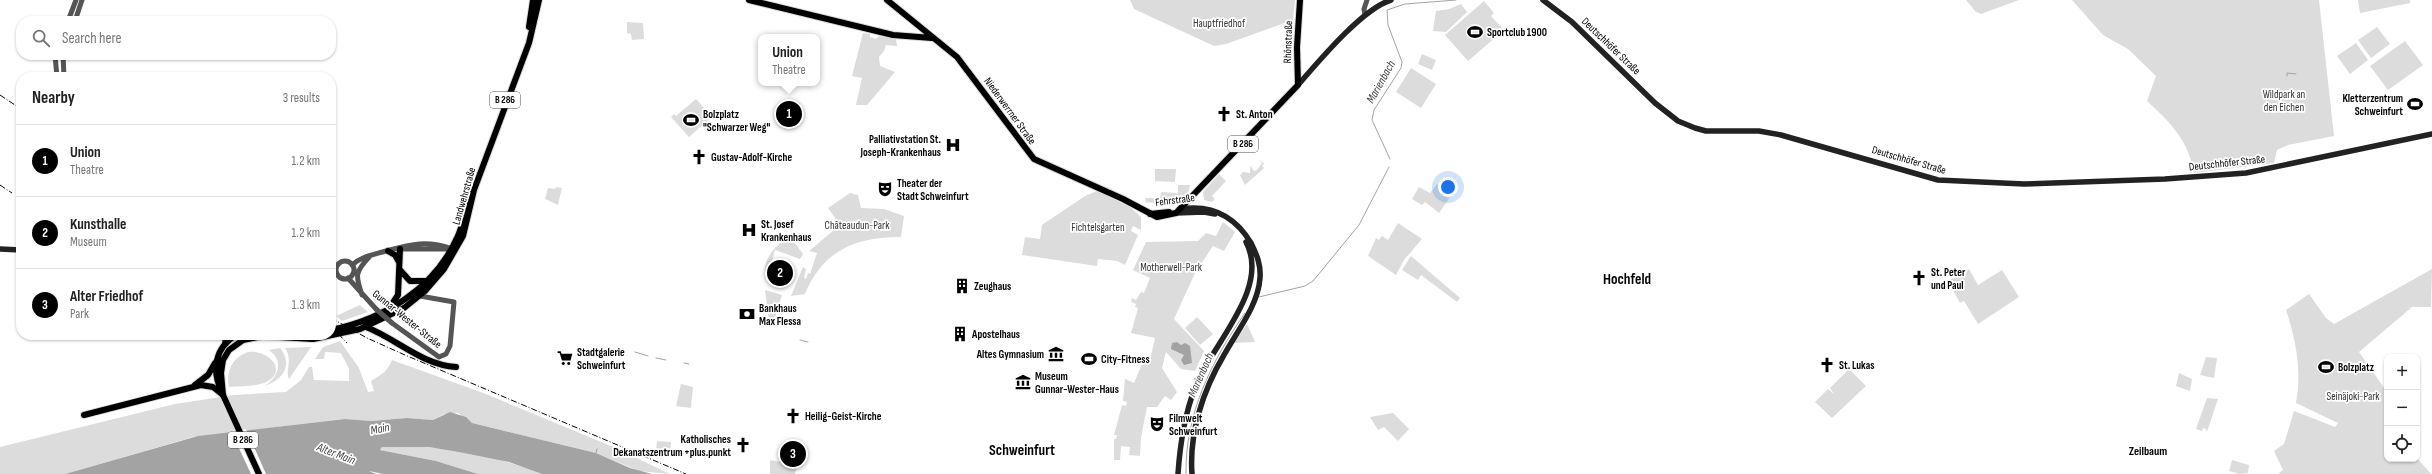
<!DOCTYPE html>
<meta charset="utf-8">
<style>
:root{--surface:#fff;--page:#f6f6f6;--text:#222;--muted:#767676;--line:#e0e0e0;--accent:#000}
body{margin:0;font-family:"Sofia Sans Condensed",sans-serif;background:var(--page);color:var(--text)}
.controls{position:absolute;right:12px;bottom:12px;display:grid;overflow:hidden;border-radius:8px;box-shadow:0 1px 3px #0004}
.controls button{width:36px;height:36px;display:grid;place-items:center;padding:0;border:0;border-bottom:1px solid var(--line);background:var(--surface);color:var(--text);font:20px sans-serif}
.you{position:absolute;left:1448px;top:187px;width:14px;height:14px;margin:-10px;border:3px solid #fff;border-radius:50%;background:#1a73e8;box-shadow:0 0 0 6px #1a73e833}
.badge{display:grid;place-items:center;width:26px;height:26px;border-radius:50%;background:var(--accent);color:#fff;font-size:13px;font-weight:700}
.pin{position:absolute;translate:-50% -50%;border:2px solid #fff;box-shadow:0 1px 4px #0006}
.popup{position:absolute;left:758px;top:34px;width:62px;height:52px;box-sizing:border-box;display:grid;place-content:center;border-radius:8px;background:var(--surface);filter:drop-shadow(0 1px 3px #0005);font-size:13px;white-space:nowrap;color:var(--muted)}
.popup b{font-size:15px;color:var(--text)}
.popup::after{content:'';position:absolute;left:50%;top:100%;margin-left:-8px;border:8px solid transparent;border-top-color:var(--surface)}
.list{margin:0;padding:0;list-style:none}
h2{display:flex;justify-content:space-between;align-items:center;height:52px;margin:0;padding:0 16px;font-size:17px}
h2 small{font-size:13px;font-weight:400;color:var(--muted)}
.list li{display:grid;grid-template-columns:26px 1fr auto;gap:12px;align-items:center;box-sizing:border-box;height:72px;padding:0 16px;border-top:1px solid var(--line)}
.list b{display:block;font-size:15px;white-space:nowrap}
.list p{margin:0;font-size:13px;white-space:nowrap;color:var(--muted)}
.list em{font-size:13px;font-style:normal;color:var(--muted)}
.icon{flex:none;width:22px;height:22px;fill:none;stroke:currentColor;stroke-width:2;stroke-linecap:round;stroke-linejoin:round}
.map{position:relative;flex:none;width:2432px;height:474px;overflow:hidden}
.search{position:absolute;background:var(--surface);box-shadow:0 1px 3px #0004;left:16px;top:16px;width:320px;height:44px;display:flex;align-items:center;gap:10px;box-sizing:border-box;padding:0 14px;border-radius:16px;color:var(--muted);font-size:15px}
.panel{position:absolute;background:var(--surface);box-shadow:0 1px 3px #0004;left:16px;top:72px;width:320px;height:268px;border-radius:16px}
.map>svg:first-child{display:block}
.green{fill:#dcdcdc}
.water{fill:#a3a3a3}
.pier{fill:#fff}
.lines{fill:none;stroke-linecap:round;stroke-linejoin:round}
.stream{stroke:#a3a3a3;stroke-width:1}
.primary-casing{stroke:#dbdbdb;stroke-width:8}
.trunk-casing{stroke:#dbdbdb;stroke-width:8}
.tertiary{stroke:#555;stroke-width:5}
.secondary{stroke:#222;stroke-width:5.5}
.primary{stroke:#000;stroke-width:6}
.trunk{stroke:#000;stroke-width:6}
.rail{stroke:#000;stroke-width:1;stroke-dasharray:6 2 1 2;stroke-linecap:butt}
.tertiary-bridge{stroke:#555;stroke-width:5}
.labels{text-anchor:middle;dominant-baseline:central;stroke-width:3.5;stroke-linejoin:round;paint-order:stroke}
.shield{fill:#fff;stroke:#4c4c4c;stroke-width:1}
.shield-label{font-size:10px;font-weight:bold;fill:#000}
.park-label{font-size:11px;fill:#333;stroke:#fff}
.poi-label{font-size:11px;font-weight:bold;fill:#000;stroke:#fff;text-anchor:start}
.street-label{font-size:11px;fill:#000;stroke:#fff}
.water-label{font-size:12px;font-style:italic;fill:#444;stroke:#fff}
.neighbourhood-label{font-size:12px;font-weight:bold;fill:#000;stroke:#fff}
.district-label{font-size:15px;font-weight:bold;fill:#000;stroke:#fff}
</style>
<div class="map">
<svg width="2432" height="474" viewBox="0 0 2432 474">
<rect width="100%" height="100%" fill="#fff"/>
<path class="green" d="M1130 0H1295L1293 20 1226 44 1214 46 1134 9Z
M1966 0H2019L1981 14 1976 12Z
M2072 0H2319L2334 136 2288 145 2277 150 2274 163 2194 173C2189 141 2170 122 2147 101L2156 76 2128 49 2103 35Z
M2358 0H2410V3L2360 13Z
M1484 1 1494 13 1491 16 1504 30 1468 61 1445 35Z
M1461 4 1467 12 1446 32 1433 31 1436 11 1449 9Z
M627 22 643 23 644 39 632 40 631 34 627 33Z
M2377 27 2390 44 2371 58 2358 40Z
M863 33 870 34V37L876 39 879 36 896 39 897 46 886 45 884 51 879 57 880 66 895 72 867 105H856L862 78 852 76Z
M2405 41 2423 65 2388 90 2370 66Z
M2356 43 2368 60 2350 74 2337 56Z
M1422 54 1436 60 1432 70 1418 64Z
M1411 68 1436 84 1421 108 1396 92Z
M696 99 712 117 689 137 671 117 674 114 676 116Z
M1258 159 1264 163 1262 166 1264 168 1245 185 1240 175 1243 172 1250 173V167L1252 165 1251 167 1254 171 1257 170 1262 163Z
M1155 169H1176L1175 182 1155 181Z
M1219 174 1226 181 1212 196 1215 199 1212 202 1204 200 1203 192Z
M1437 184 1450 197 1439 213 1425 202 1422 205 1412 199 1419 187 1430 193Z
M1178 185H1190C1187 208 1163 204 1145 202L1146 196V198H1160L1161 192 1178 193Z
M556 187 562 188 558 205 545 199 548 188 555 189Z
M1097 191 1130 207 1141 217V230L1133 226 1131 231 1138 235 1125 265 1117 261 1098 259 1097 266 1022 255 1025 237 1040 239 1042 225 1085 196Z
M850 193 858 195 861 208 884 209 904 216 901 237C856 237 823 250 805 294L791 296 803 267 806 269 804 278 806 279 808 273 810 274 817 253 809 251 840 225 828 208Z
M1223 222 1235 232 1224 251 1213 246 1195 273 1174 319 1204 351 1195 371 1181 369 1166 352 1162 368 1177 392 1171 400 1165 396 1157 407H1147L1141 437 1140 456 1129 455 1130 447 1121 446 1120 460H1114V439H1116L1117 435H1114L1122 405 1126 406 1127 402 1123 401 1125 379 1134 383 1144 359 1150 360 1155 338 1131 333 1138 308 1135 307 1136 304 1131 302 1132 298 1136 300 1141 292 1144 293 1142 298 1150 278 1133 270 1146 242 1198 241 1206 233 1216 236Z
M1398 223 1422 239 1404 260 1396 275 1368 256 1376 238 1379 240 1382 236 1388 240Z
M791 235V238L803 254 800 259 775 250 768 276 765 275C763 256 777 245 791 235Z
M1411 256 1460 298 1457 302 1421 275 1418 280 1402 270Z
M1969 269 1978 285 2002 270 2019 297 1978 324 1964 301 1960 303 1948 281Z
M2432 269 2431 307H2412L2359 352 2387 392V459L2417 458 2431 474H2278L2283 470 2274 451 2284 444 2294 411 2335 427 2338 423 2296 403C2302 371 2296 340 2286 310L2309 294 2326 318 2334 324Z
M765 290 782 295 774 321H769Z
M360 305 368 312 342 321 336 316Z
M1197 317 1213 334 1200 345 1185 328Z
M1247 324 1255 342 1234 343Z
M340 341 359 368 368 392 374 391 371 381C381 375 388 371 392 360L486 394 618 449 670 474 639 471 596 453 472 423 458 413 444 414 433 420 407 418 371 421 345 419 293 425 193 437 65 474H0V447L175 404 234 395 286 392 301 380 309 367H312L314 380 349 381V369L341 353 325 352 324 359H315L323 347Z
M311 347 289 379C285 370 293 360 285 348Z
M280 348C294 365 282 381 264 386 279 378 284 360 269 350Z
M248 352C270 350 288 371 266 382 256 387 240 386 229 387 226 370 232 358 248 352Z
M2206 357 2217 358 2214 378 2200 375Z
M1849 369 1866 386 1832 418 1815 402 1828 389 1834 394 1830 388Z
M2179 373 2192 379 2190 391 2176 386Z
M681 384 693 387 691 408 676 406Z
M2207 398 2218 399 2207 432 2206 429 2203 428 2202 431 2196 429Z
M1393 413 1409 429 1398 441 1384 427 1378 430 1370 417Z
M657 441 671 442 670 458 656 451Z
M397 446C445 445 497 456 542 474H478L436 461 380 450 382 447Z
M788 446 801 448 795 474H770V460L786 463Z
M2232 460 2249 465 2248 473 2239 474 2229 471Z"/>
<path class="water" d="M1177 342 1181 345 1185 343 1190 346 1192 363 1184 365 1181 360 1184 355 1171 349 1172 343Z
M450 412 466 417 472 423 596 453 630 468 652 474H542L509 462 459 452 429 447H382L380 450 436 461 478 474H383L369 471 376 474H65L198 436 345 419 371 421 407 418 433 420Z"/>
<path class="pier" d="M246 429 266 474H251L231 431Z"/>
<g class="lines">
<path class="stream" d="M2287 76V73L2296 74
M1390 159 1372 120 1374 110 1401 68 1402 62 1388 25 1387 10 1405 4 1456 0
M1259 297 1305 286 1313 281 1359 225 1389 167
M800 340 808 342
M635 352 648 356
M656 358 666 360
M684 363 689 364
M596 453 597 449
M1186 474C1185 414 1211 362 1245 313"/>
<defs>
<path id="primary" d="M749 0 893 35 932 38
M887 0 957 57 1034 159 1123 199 1157 217 1176 213 1298 85 1297 47 1300 0
M529 27 533 0
M1150 214 1169 212
M388 251 395 255 399 262
M400 270 410 281H426
M390 307 398 295 400 249
M366 327C397 339 422 365 456 367
M331 330C384 319 434 289 457 238 464 224 465 208 470 194
M195 385 208 375 215 363
M222 392C211 370 215 348 236 335
M223 395 221 373 223 360 229 350 243 340 263 336 313 339 360 329 404 308 425 291 444 269 463 236 474 190 529 43 539 0
M84 415 201 385 213 387 223 395"/>
<path id="trunk" d="M223 395 259 474"/>
</defs>
<use href="#primary" class="primary-casing"/>
<use href="#trunk" class="trunk-casing"/>
<path class="tertiary" d="M1365 15 1364 9 1367 0
M68 21 76 0
M75 21 82 0
M55 55 57 77
M63 55 64 77
M397 249H450
M336 270a9 9 0 1 1 18 0a9 9 0 1 1-18 0Z
M352 265C362 256 373 255 386 251 412 244 426 240 453 249
M348 278 376 309
M362 295C355 275 355 272 370 256
M392 323 439 357 446 354 450 346 454 302 420 296"/>
<path class="secondary" d="M1543 0 1572 22 1655 103 1678 121 1695 128 1706 131H1759L1781 135 1938 180 2024 184 2165 179 2246 173 2432 134
M1298 85C1319 61 1362 9 1391 0
M1180 209C1212 204 1235 216 1251 243 1257 255 1261 265 1260 278 1258 306 1237 331 1224 355 1203 390 1189 433 1192 474
M1176 213 1204 212 1215 214
M0 249 21 250
M225 342V335
M1178 474C1180 444 1184 416 1195 388 1211 345 1271 289 1246 242"/>
<use href="#primary" class="primary"/>
<use href="#trunk" class="trunk"/>
<path class="rail" d="M0 95 21 109
M0 185 12 193
M331 318 367 338 405 355 686 474
M331 326 347 343"/>
<path class="tertiary-bridge" d="M376 309 392 323"/>
</g>
<defs>
<symbol id="stadium-bare" viewBox="-9 -9 18 18"><path d="M0-5a6.5 5 0 1 0 0 10a6.5 5 0 1 0 0-10ZM-3.5-1.8h7v3.6h-7Z" fill="#000" stroke="#fff" stroke-width="2.5" paint-order="stroke"/></symbol>
<symbol id="church-bare" viewBox="-9 -9 18 18"><path d="M-1.2-6h2.4v3.5h3.3v2.4h-3.3V6h-2.4V-.1h-3.3v-2.4h3.3Z" fill="#000" stroke="#fff" stroke-width="2.5" paint-order="stroke"/></symbol>
<symbol id="hospital-bare" viewBox="-9 -9 18 18"><path d="M-5-5h3v3.5h4V-5h3V5h-3V1.5h-4V5h-3Z" fill="#000" stroke="#fff" stroke-width="2.5" paint-order="stroke"/></symbol>
<symbol id="theatre-bare" viewBox="-9 -9 18 18"><path d="M-5-5.5Q0-4 5-5.5V0Q5 5 0 6Q-5 5-5 0ZM-3.3-2.5H-1v1.5H-3.3ZM1-2.5H3.3v1.5H1ZM-2.8 1Q0 5.5 2.8 1Z" fill="#000" stroke="#fff" stroke-width="2.5" paint-order="stroke"/></symbol>
<symbol id="building-bare" viewBox="-9 -9 18 18"><path d="M-4-6H4V6H1V3H-1V6H-4ZM-2.5-4.3h1.7v1.8h-1.7ZM.8-4.3h1.7v1.8H.8ZM-2.5-1h1.7V.8h-1.7ZM.8-1h1.7V.8H.8Z" fill="#000" stroke="#fff" stroke-width="2.5" paint-order="stroke"/></symbol>
<symbol id="bank-bare" viewBox="-9 -9 18 18"><path d="M-6-4H6V4H-6ZM0-2.3a2.3 2.3 0 1 0 0 4.6a2.3 2.3 0 1 0 0-4.6Z" fill="#000" stroke="#fff" stroke-width="2.5" paint-order="stroke"/></symbol>
<symbol id="museum-bare" viewBox="-9 -9 18 18"><path d="M0-6L6-3V-2H-6V-3ZM-5-1h2V3h-2ZM-1-1h2V3h-2ZM3-1h2V3H3ZM-6 4H6V6H-6Z" fill="#000" stroke="#fff" stroke-width="2.5" paint-order="stroke"/></symbol>
<symbol id="supermarket-bare" viewBox="-9 -9 18 18"><path d="M-6-5.5h2.5l.6 2H6L4.5 2H-2.5L-4.4-4H-6ZM-1.5 3.2a1.3 1.3 0 1 0 .1 0ZM3 3.2a1.3 1.3 0 1 0 .1 0Z" fill="#000" stroke="#fff" stroke-width="2.5" paint-order="stroke"/></symbol>
</defs>
<g fill-rule="evenodd">
<use href="#stadium-bare" x="1464" y="21" width="22" height="22"/>
<use href="#stadium-bare" x="2404" y="93" width="22" height="22"/>
<use href="#church-bare" x="1213" y="103" width="22" height="22"/>
<use href="#stadium-bare" x="680" y="109" width="22" height="22"/>
<use href="#hospital-bare" x="942" y="134" width="22" height="22"/>
<use href="#church-bare" x="688" y="146" width="22" height="22"/>
<use href="#theatre-bare" x="874" y="178" width="22" height="22"/>
<use href="#hospital-bare" x="738" y="219" width="22" height="22"/>
<use href="#church-bare" x="1908" y="267" width="22" height="22"/>
<use href="#building-bare" x="951" y="275" width="22" height="22"/>
<use href="#bank-bare" x="736" y="303" width="22" height="22"/>
<use href="#building-bare" x="949" y="323" width="22" height="22"/>
<use href="#museum-bare" x="1045" y="343" width="22" height="22"/>
<use href="#supermarket-bare" x="554" y="347" width="22" height="22"/>
<use href="#stadium-bare" x="1078" y="348" width="22" height="22"/>
<use href="#church-bare" x="1816" y="354" width="22" height="22"/>
<use href="#stadium-bare" x="2315" y="356" width="22" height="22"/>
<use href="#museum-bare" x="1012" y="371" width="22" height="22"/>
<use href="#church-bare" x="782" y="405" width="22" height="22"/>
<use href="#theatre-bare" x="1146" y="413" width="22" height="22"/>
<use href="#church-bare" x="732" y="434" width="22" height="22"/>
</g>
<g class="labels">
<g class="shield">
<rect x="490" y="92" width="30" height="16" rx="3"/>
<rect x="1228" y="136" width="30" height="16" rx="3"/>
<rect x="228" y="432" width="30" height="16" rx="3"/>
</g>
<g class="shield-label">
<text x="505" y="100">B 286</text>
<text x="1243" y="144">B 286</text>
<text x="243" y="440">B 286</text>
</g>
<g class="park-label">
<text x="1219" y="23">Hauptfriedhof</text>
<text x="2284" y="94">Wildpark an<tspan x="2284" dy="13">den Eichen</tspan></text>
<text x="857" y="225">Châteaudun-Park</text>
<text x="1098" y="227">Fichtelsgarten</text>
<text x="1171" y="267">Motherwell-Park</text>
<text x="2353" y="396">Seinäjoki-Park</text>
</g>
<g class="poi-label">
<text x="1487" y="32">Sportclub 1900</text>
<text x="2403" y="98" text-anchor="end">Kletterzentrum<tspan x="2403" dy="13">Schweinfurt</tspan></text>
<text x="703" y="114">Bolzplatz<tspan x="703" dy="13">"Schwarzer Weg"</tspan></text>
<text x="1236" y="114">St. Anton</text>
<text x="941" y="139" text-anchor="end">Palliativstation St.<tspan x="941" dy="13">Joseph-Krankenhaus</tspan></text>
<text x="711" y="157">Gustav-Adolf-Kirche</text>
<text x="897" y="183">Theater der<tspan x="897" dy="13">Stadt Schweinfurt</tspan></text>
<text x="761" y="224">St. Josef<tspan x="761" dy="13">Krankenhaus</tspan></text>
<text x="1931" y="272">St. Peter<tspan x="1931" dy="13">und Paul</tspan></text>
<text x="974" y="286">Zeughaus</text>
<text x="759" y="308">Bankhaus<tspan x="759" dy="13">Max Flessa</tspan></text>
<text x="972" y="334">Apostelhaus</text>
<text x="577" y="352">Stadtgalerie<tspan x="577" dy="13">Schweinfurt</tspan></text>
<text x="1044" y="354" text-anchor="end">Altes Gymnasium</text>
<text x="1101" y="359">City-Fitness</text>
<text x="1839" y="365">St. Lukas</text>
<text x="2338" y="367">Bolzplatz</text>
<text x="1035" y="376">Museum<tspan x="1035" dy="13">Gunnar-Wester-Haus</tspan></text>
<text x="805" y="416">Heilig-Geist-Kirche</text>
<text x="1169" y="418">Filmwelt<tspan x="1169" dy="13">Schweinfurt</tspan></text>
<text x="731" y="439" text-anchor="end">Katholisches<tspan x="731" dy="13">Dekanatszentrum +plus.punkt</tspan></text>
</g>
<g class="street-label">
<text transform="translate(1288 42) rotate(-88)">Rhönstraße</text>
<text transform="translate(1611 46) rotate(44)">Deutschhöfer Straße</text>
<text transform="translate(1010 111) rotate(54)">Niederwerrner Straße</text>
<text transform="translate(1909 160) rotate(16)">Deutschhöfer Straße</text>
<text transform="translate(2227 163) rotate(-6)">Deutschhöfer Straße</text>
<text transform="translate(464 196) rotate(-74)">Landwehrstraße</text>
<text transform="translate(1175 200) rotate(-7)">Fehrstraße</text>
<text transform="translate(407 319) rotate(39)">Gunnar-Wester-Straße</text>
</g>
<g class="water-label">
<text transform="translate(1381 82) rotate(-61)">Marienbach</text>
<text transform="translate(1201 375) rotate(-66)">Marienbach</text>
<text transform="translate(380 429) rotate(-11)">Main</text>
<text transform="translate(336 454) rotate(21)">Alter Main</text>
</g>
<g class="neighbourhood-label">
<text x="2148" y="451">Zeilbaum</text>
</g>
<g class="district-label">
<text x="1627" y="279">Hochfeld</text>
<text x="1022" y="450">Schweinfurt</text>
</g>
</g>
</svg>
<div class="controls">
<button>+</button>
<button>−</button>
<button><svg class="icon" aria-label="locate" viewBox="0 0 24 24"><circle cx="12" cy="12" r="6"/><path d="M12 2v4M12 18v4M2 12h4M18 12h4"/></svg></button>
</div>
<div class="you"></div>
<div class="pin badge" style="left:789px;top:114px">1</div>
<div class="popup"><b>Union</b>Theatre</div>
<div class="pin badge" style="left:780px;top:273px">2</div>
<div class="pin badge" style="left:793px;top:454px">3</div>
<div class="search"><svg class="icon" aria-label="search" viewBox="0 0 24 24"><circle cx="10" cy="10" r="6"/><path d="M15 15l6 6"/></svg>Search here</div>
<section class="panel">
<h2>Nearby<small>3 results</small></h2>
<ul class="list">
<li><span class="badge">1</span><div><b>Union</b><p>Theatre</p></div><em>1.2 km</em></li>
<li><span class="badge">2</span><div><b>Kunsthalle</b><p>Museum</p></div><em>1.2 km</em></li>
<li><span class="badge">3</span><div><b>Alter Friedhof</b><p>Park</p></div><em>1.3 km</em></li>
</ul>
</section>
</div>
